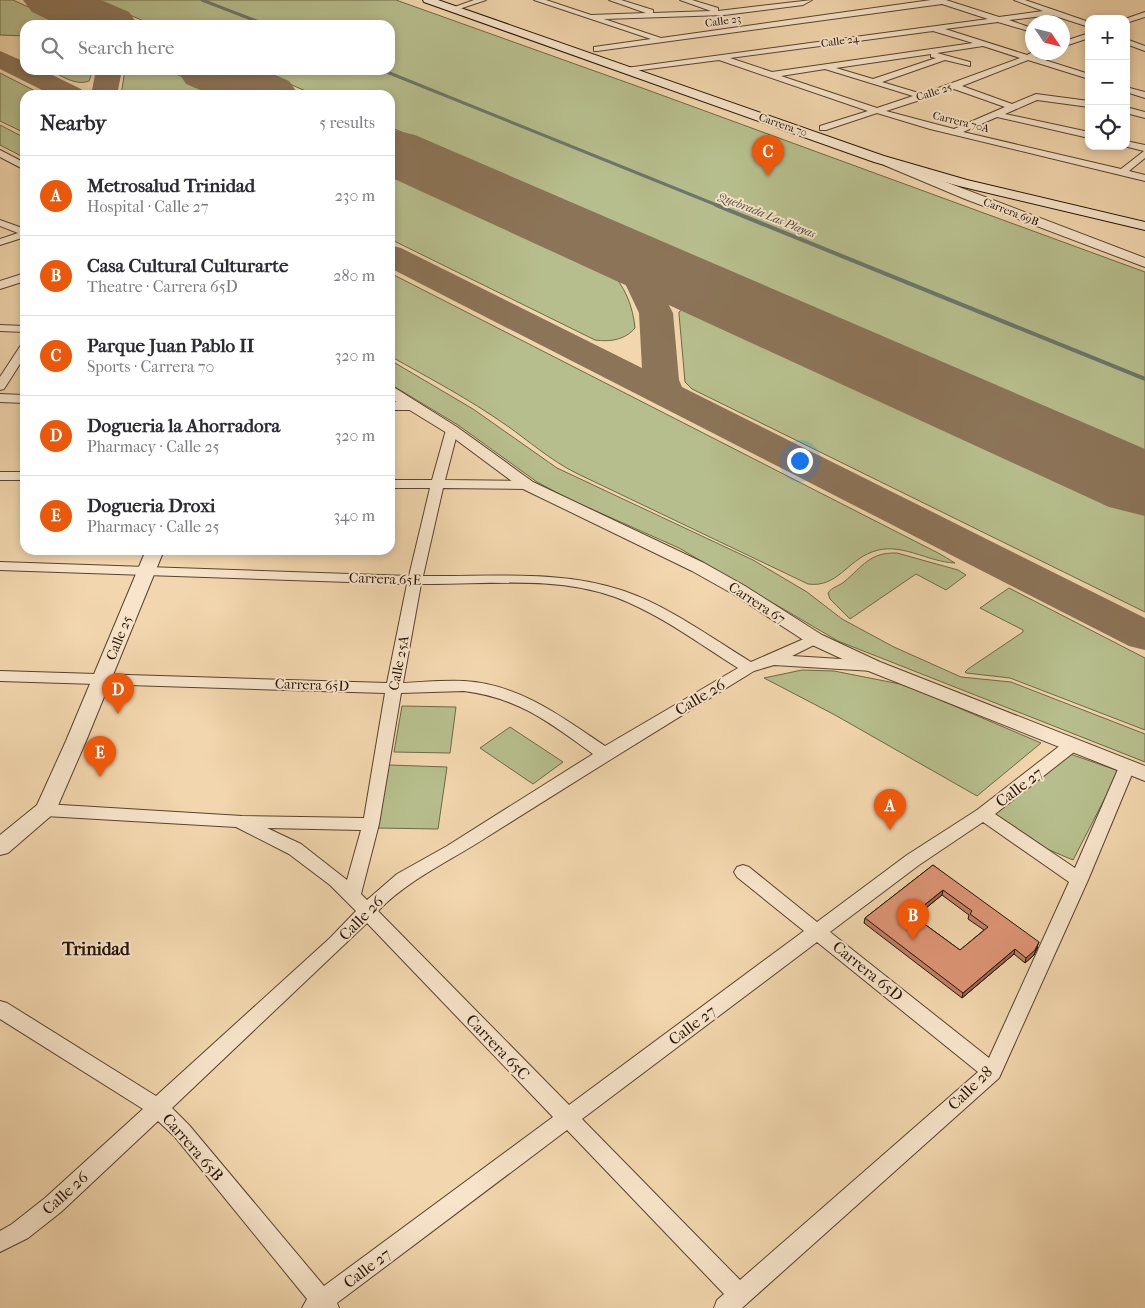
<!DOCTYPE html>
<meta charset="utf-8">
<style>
:root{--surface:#fff;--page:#f7f7f7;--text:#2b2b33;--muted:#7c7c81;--line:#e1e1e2;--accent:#ea580c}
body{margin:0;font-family:"IM FELL French Canon",serif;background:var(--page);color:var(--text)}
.controls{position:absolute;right:15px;top:15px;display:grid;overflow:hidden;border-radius:10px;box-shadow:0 2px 8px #0003}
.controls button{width:45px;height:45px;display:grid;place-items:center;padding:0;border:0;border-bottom:1px solid var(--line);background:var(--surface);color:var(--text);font:25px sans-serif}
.compass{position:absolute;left:1025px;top:15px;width:45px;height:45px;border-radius:50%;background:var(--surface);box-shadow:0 2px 8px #0003;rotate:125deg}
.you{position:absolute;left:799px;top:460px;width:18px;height:18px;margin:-12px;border:4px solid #fff;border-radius:50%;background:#1a73e8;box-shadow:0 0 0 8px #1a73e833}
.badge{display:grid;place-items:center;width:32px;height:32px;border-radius:50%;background:var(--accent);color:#fff;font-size:16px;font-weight:700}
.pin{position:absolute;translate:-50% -41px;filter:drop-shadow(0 1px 2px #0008)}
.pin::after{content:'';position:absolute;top:26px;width:18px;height:15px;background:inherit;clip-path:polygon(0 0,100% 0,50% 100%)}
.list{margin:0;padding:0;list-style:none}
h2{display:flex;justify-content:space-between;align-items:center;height:65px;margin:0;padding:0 20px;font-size:21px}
h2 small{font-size:16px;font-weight:400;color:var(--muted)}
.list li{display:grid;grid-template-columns:32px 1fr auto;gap:15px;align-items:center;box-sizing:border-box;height:80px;padding:0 20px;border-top:1px solid var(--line)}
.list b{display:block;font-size:19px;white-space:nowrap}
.list p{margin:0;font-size:16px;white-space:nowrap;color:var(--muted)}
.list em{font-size:16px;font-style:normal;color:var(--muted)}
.icon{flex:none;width:28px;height:28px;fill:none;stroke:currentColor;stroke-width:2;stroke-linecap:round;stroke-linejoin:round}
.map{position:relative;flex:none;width:1145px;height:1308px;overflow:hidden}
.search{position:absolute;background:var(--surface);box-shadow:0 2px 8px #0003;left:20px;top:20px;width:375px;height:55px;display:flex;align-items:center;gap:12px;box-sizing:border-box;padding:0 18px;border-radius:15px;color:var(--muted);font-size:19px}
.panel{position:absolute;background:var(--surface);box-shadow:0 2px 8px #0003;left:20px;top:90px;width:375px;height:465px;border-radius:15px}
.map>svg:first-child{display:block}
.green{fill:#b7be8d;stroke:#6e6848}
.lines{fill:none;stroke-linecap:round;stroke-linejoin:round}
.stream-far1{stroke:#6c766b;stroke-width:3}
.stream{stroke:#6c766b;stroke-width:4}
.taxiway{fill:#8c7458;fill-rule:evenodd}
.runway{fill:#8c7458;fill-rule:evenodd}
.minor-casing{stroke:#58432e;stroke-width:2}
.tertiary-casing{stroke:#58432e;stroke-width:2}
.secondary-casing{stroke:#251203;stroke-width:2}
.minor{fill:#f7e4ca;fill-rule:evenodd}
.tertiary{fill:#f7e4ca;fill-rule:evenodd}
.secondary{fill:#f7e4ca;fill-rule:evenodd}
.wall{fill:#be7f65;stroke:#251203;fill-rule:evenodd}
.shaded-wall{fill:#9b6852;stroke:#251203}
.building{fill:#dd9475;stroke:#251203;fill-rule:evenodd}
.labels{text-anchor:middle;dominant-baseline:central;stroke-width:4;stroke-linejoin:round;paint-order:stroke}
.far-street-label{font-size:11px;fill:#251203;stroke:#f7e4ca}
.far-water-label{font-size:12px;font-style:italic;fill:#4f4c40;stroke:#f7e4ca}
.street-label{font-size:14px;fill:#251203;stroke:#f7e4ca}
.near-street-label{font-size:16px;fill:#251203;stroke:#f7e4ca}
.near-neighbourhood-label{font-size:18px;font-weight:bold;fill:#251203;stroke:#f7e4ca}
</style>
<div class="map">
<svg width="1145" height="1308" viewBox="0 0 1145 1308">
<rect width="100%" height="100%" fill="#f2d6ad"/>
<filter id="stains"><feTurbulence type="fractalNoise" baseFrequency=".004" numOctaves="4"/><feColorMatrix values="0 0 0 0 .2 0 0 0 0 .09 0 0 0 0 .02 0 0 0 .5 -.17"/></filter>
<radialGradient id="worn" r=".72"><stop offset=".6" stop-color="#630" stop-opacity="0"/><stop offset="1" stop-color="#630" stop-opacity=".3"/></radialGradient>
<path class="green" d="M0 0H13L68 25H25V36L0 35Z
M95 0H396L645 89 1145 272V453L390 127V95H315L257 70H390V25H153Z
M50 70H93L89 81C75 86 62 76 50 70Z
M125 70H167L222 95H121Z
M0 73 43 95H25V133L0 121Z
M0 125 25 138V158L0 145Z
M390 171 609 271C625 285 633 307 635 328 625 340 610 342 595 340L390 239Z
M390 273 940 554 955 563C927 562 900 541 872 552 847 561 837 588 808 584L576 473C550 460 529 441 506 425 469 399 429 378 390 356Z
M683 309 696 311 1145 514V612L692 389 685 382 679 314V312Z
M390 360 473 409 557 468 753 560 807 592 842 619 894 647 961 677 1011 682 1145 734V762L838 641 679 548 569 499 537 482 458 425 390 384Z
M897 553 958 570 966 575 946 590 916 574 850 619 830 599 828 593C832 587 839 586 844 582 863 566 870 552 897 553Z
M1009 588 1145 658V730L1010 678 966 673 965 672 968 669 1023 632V630L980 608Z
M802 670 834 671 905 685 1041 743 977 796 835 715 764 678Z
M402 706 456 707 450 753 394 752Z
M510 727 563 762 533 784 480 748Z
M1070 754 1119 771 1073 860 1028 841 990 814Z
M389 765 447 767 438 829 377 828Z"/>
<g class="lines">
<path class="stream-far1" d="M202 0 267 25
M382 70 719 206"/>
<path class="stream" d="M716 205 1145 379"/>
<path class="taxiway" d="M0 51 25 62V70H42L81 89 85 95H52L0 69Z
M96 70H122L117 95H91Z
M390 245 401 248 642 368 639 313 612 256 617 249 628 246 639 249 673 313 679 380 682 387 1145 618V650L1129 646 390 268Z"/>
<path class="runway" d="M23 0H101L129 12 138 25H59L32 12Z
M177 70H264L289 81 299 95H212L186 84Z
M390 129 415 135 1145 449V516L1109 507 390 177Z"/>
<defs>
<path id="minor" d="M474 0H486L453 11 449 9Z
M534 0H546L591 15 646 13 609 0H621L653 10V13L711 11 680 0H692L718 8V11L812 0 803 5 724 15 604 19 661 38 931 0H946L999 17 1043 11 1014 0H1025L1089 22V27L1052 15 1009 20 1032 28V32L998 22 945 29 1027 55 1033 52H1046L1035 57 1089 74V79L1028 60 962 86 1012 104 1036 94 1089 101V107L1037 100 1005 114 1089 132V138L997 117 963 132 1121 169 1144 151 1124 146H1126V141L1145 145V158L1129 171 1145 175V181L930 129 877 113 826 130H820V126L868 111 719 60 626 72 622 70 626 68 988 19 942 4 597 51H594V47L651 39ZM933 31 973 43 772 72 730 58ZM983 46 1020 58 922 94 882 82 945 60 970 66V62L937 53ZM931 54V57L936 58 873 79 836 68ZM825 69 913 96 877 108 781 76ZM954 89 1005 107 954 129 886 111Z
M1145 12V17L1126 23 1125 19Z
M1089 33V38L1062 47V42Z
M1126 39 1145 46V51L1126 44Z
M1126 87 1145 92V98L1126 92Z
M1126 107 1145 112V118L1126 113Z
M0 150 25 163V170L0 157Z
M0 220 25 229V237L0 245V239L18 233 0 226Z
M0 325 25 326V332L0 331Z
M25 344V356L4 389 0 390V377L21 345Z
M0 394 25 395V403L0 402Z
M390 402H414L420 406 414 410H390Z
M452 426 458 430 445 480 527 481 534 485 527 489 443 488 423 576C490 577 560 569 624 591 670 607 710 637 751 662L815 634 820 636 822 639 820 642 792 656 873 661 878 663 881 666 878 669 873 671 774 665 754 671C664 726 576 781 487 837 450 861 409 879 378 911L569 1105 804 931 737 877 734 872 737 867 743 865 749 867 817 922 907 855 977 810 1066 741 1072 739 1078 741 1080 745 1078 749 995 814 1075 868 1119 767 1121 763 1127 761 1133 763 1135 767 1088 880 999 1078 742 1308H714L717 1300 724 1294 567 1130 337 1303 339 1308H302L307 1299 175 1137 158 1121 61 1212 28 1238 0 1252V1231L12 1224 45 1198 143 1109 0 1019V1001L7 1003 156 1096 330 938 356 911 330 885 289 854 236 827 45 816 39 814 37 810 39 806 45 804 242 816 364 818 385 693 0 681V671L387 683 407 584 0 570V562L409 576 430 488H390V480H432L446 430ZM421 584C485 585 554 575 615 597 660 614 698 643 738 668L605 746C562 717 519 684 464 681 444 680 423 682 403 683ZM464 691C519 698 550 723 593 754L447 846 397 874 367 900 361 894 379 824 401 693ZM983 822 1069 882 989 1058 830 932 919 865ZM267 828 361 830 347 880 301 844ZM367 923 553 1117 324 1286 189 1125 172 1108ZM817 942 978 1072 740 1280 582 1119Z
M0 472H25V480H0Z"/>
<path id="tertiary" d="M888 160 1145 258V267L965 199 884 165 882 163 884 161Z
M25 273V281L0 289V281Z
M390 387 395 388 457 427 533 482 704 563 745 586 822 635 880 662 1145 766V781L866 670 808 643 733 594 692 571 521 488 447 433 390 398Z
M146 550H164L86 741 56 810 52 815 8 853 0 855V835L37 805 66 741Z"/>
<path id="secondary" d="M423 0H438L884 156 967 180 1145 222V230L959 186 874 162 424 2Z"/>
</defs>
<use href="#minor" class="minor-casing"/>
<use href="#tertiary" class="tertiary-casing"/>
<use href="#secondary" class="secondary-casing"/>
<use href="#minor" class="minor"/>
<use href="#tertiary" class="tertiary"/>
<use href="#secondary" class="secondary"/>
</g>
<path class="wall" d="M933 865 1038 947 1034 955 1025 963 1014 954 962 998 864 923 865 918ZM942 895 969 915 968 919 984 930 960 950 915 917Z"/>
<path class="shaded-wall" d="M943 890 942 895 911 920 912 915Z
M1039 942 1034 955 1025 963 1026 958Z
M1015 949 1014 954 962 998 963 993Z"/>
<path class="building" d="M933 865 1039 942 1035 950 1026 958 1015 949 963 993 865 918ZM943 890 972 911 970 914 988 927 960 950 912 915Z"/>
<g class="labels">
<g class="far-street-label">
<text transform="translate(723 21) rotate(-8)">Calle 23</text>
<text transform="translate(840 41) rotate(-8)">Calle 24</text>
<text transform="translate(934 92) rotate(-18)">Calle 25</text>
<text transform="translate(961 122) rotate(14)">Carrera 70A</text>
<text transform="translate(783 125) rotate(19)">Carrera 70</text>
<text transform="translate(1011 212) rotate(21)">Carrera 69B</text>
</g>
<g class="far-water-label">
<text transform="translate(767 215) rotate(22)">Quebrada Las Playas</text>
</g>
<g class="street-label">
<text transform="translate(385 579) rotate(2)">Carrera 65E</text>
<text transform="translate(757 603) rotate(33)">Carrera 67</text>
<text transform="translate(119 638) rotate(-68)">Calle 25</text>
<text transform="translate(399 663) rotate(-79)">Calle 25A</text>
<text transform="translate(312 685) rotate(2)">Carrera 65D</text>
</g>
<g class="near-street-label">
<text transform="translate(700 697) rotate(-31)">Calle 26</text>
<text transform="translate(1019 787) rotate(-37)">Calle 27</text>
<text transform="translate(361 918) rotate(-45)">Calle 26</text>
<text transform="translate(868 971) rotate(39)">Carrera 65D</text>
<text transform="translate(692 1025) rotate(-37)">Calle 27</text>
<text transform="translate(498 1047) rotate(46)">Carrera 65C</text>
<text transform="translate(970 1088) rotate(-44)">Calle 28</text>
<text transform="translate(193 1147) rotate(49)">Carrera 65B</text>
<text transform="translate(65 1193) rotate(-42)">Calle 26</text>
<text transform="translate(367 1268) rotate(-37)">Calle 27</text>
</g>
<g class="near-neighbourhood-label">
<text x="96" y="949">Trinidad</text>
</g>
</g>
<rect width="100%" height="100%" filter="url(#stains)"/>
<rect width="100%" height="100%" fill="url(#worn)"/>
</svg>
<div class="controls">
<button>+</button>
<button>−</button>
<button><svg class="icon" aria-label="locate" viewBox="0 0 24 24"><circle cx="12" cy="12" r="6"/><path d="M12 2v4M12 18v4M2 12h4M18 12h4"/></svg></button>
</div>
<svg class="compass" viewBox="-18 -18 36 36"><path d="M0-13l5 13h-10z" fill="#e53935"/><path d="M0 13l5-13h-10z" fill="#7c7c81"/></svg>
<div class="you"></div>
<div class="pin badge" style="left:890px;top:830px">A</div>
<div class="pin badge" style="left:913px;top:940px">B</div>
<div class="pin badge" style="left:768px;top:176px">C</div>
<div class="pin badge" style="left:118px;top:714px">D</div>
<div class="pin badge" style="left:100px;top:777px">E</div>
<div class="search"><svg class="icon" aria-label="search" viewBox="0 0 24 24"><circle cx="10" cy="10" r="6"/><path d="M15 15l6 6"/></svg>Search here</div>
<section class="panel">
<h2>Nearby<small>5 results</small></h2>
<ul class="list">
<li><span class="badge">A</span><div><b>Metrosalud Trinidad</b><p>Hospital · Calle 27</p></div><em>230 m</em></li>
<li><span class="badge">B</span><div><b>Casa Cultural Culturarte</b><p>Theatre · Carrera 65D</p></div><em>280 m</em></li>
<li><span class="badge">C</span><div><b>Parque Juan Pablo II</b><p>Sports · Carrera 70</p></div><em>320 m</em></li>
<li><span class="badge">D</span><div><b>Dogueria la Ahorradora</b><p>Pharmacy · Calle 25</p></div><em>320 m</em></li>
<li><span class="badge">E</span><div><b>Dogueria Droxi</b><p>Pharmacy · Calle 25</p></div><em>340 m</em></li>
</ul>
</section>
</div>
